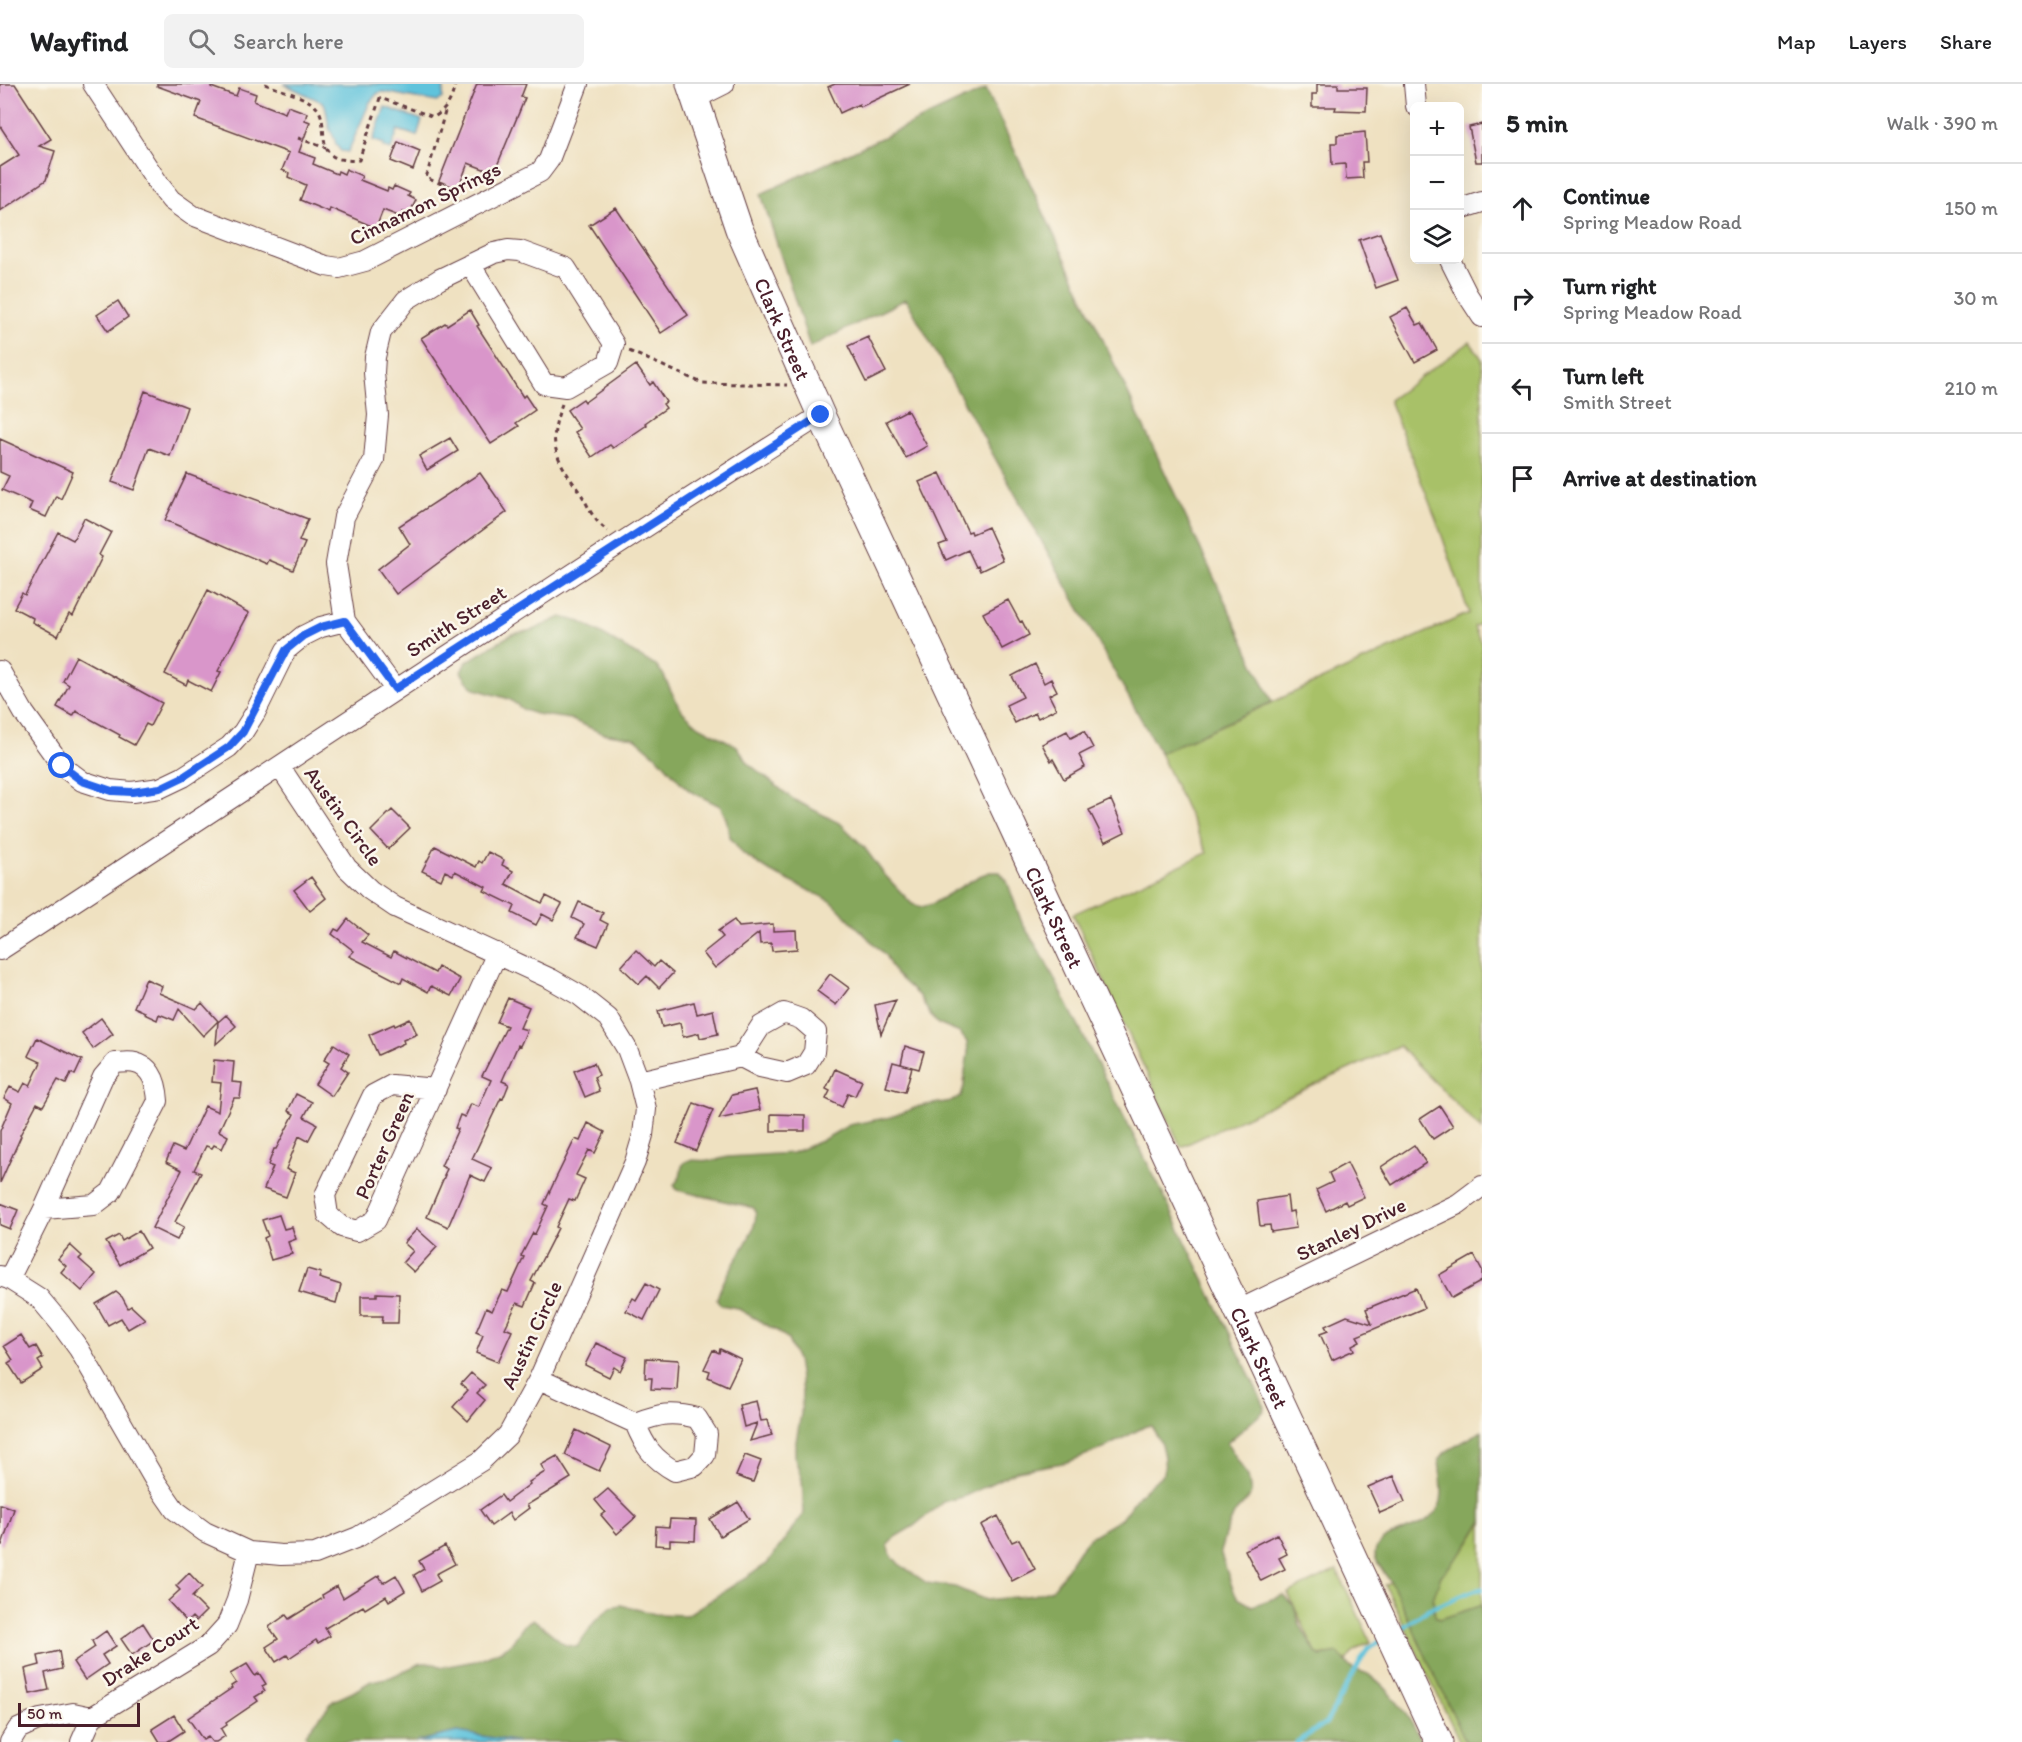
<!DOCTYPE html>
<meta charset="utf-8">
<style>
:root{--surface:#fff;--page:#f2f2f2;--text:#202124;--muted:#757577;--line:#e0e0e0}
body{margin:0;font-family:Itim,sans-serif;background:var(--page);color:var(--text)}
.controls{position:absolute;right:18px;top:18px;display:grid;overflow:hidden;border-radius:9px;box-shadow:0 6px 24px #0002}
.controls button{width:54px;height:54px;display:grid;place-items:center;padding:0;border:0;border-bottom:2px solid var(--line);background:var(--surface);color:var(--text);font:30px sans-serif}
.scale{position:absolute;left:18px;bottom:15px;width:122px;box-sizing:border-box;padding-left:6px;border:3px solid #4a1f2b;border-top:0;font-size:16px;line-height:21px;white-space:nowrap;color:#4a1f2b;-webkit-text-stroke:4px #fbf7ec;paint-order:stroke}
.stop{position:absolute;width:18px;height:18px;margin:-14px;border:4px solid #2563eb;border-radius:50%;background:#fff}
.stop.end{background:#2563eb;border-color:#fff;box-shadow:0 2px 6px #0008}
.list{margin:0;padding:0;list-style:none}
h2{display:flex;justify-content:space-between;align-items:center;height:78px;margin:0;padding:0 24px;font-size:26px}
h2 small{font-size:20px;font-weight:400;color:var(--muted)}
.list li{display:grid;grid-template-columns:39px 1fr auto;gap:18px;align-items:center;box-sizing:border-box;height:90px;padding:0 24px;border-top:2px solid var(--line)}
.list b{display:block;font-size:22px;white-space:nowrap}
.list p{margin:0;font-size:20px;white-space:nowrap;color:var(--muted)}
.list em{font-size:20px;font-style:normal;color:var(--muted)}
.icon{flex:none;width:33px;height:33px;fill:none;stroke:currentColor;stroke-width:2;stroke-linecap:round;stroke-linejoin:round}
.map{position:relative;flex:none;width:1482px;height:1658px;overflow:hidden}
header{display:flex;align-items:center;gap:36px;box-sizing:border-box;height:84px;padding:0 30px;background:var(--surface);border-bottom:2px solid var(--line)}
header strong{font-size:28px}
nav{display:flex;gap:33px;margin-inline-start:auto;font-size:21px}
.search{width:420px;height:54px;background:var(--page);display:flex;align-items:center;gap:15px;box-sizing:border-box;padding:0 21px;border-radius:9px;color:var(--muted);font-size:22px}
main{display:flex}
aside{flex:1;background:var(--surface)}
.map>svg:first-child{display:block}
.green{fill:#a8c167;stroke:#797049;stroke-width:1.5}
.forest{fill:#86a75c;stroke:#686344;stroke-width:1.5;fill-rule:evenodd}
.water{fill:#5ec3dc;stroke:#547184;stroke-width:1.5}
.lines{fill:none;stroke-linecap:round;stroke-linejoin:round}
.stream{stroke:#5ec3dc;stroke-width:4.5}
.building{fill:#d996ca}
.street-casing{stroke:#633c42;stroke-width:22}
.secondary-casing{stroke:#633c42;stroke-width:29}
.path{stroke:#633c42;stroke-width:3;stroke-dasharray:4.5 4.5;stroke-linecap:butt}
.street{stroke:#fff;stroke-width:20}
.secondary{stroke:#fff;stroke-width:27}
.route{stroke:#2563eb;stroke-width:8}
.labels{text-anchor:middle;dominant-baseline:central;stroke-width:5;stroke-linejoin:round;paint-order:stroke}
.street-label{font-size:21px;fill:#4a1f2b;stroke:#fbf7ec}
</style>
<header>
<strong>Wayfind</strong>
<div class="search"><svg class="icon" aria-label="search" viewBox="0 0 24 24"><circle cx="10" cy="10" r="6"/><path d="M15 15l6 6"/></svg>Search here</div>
<nav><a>Map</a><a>Layers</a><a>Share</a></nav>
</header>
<main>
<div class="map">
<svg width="1482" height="1658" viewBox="0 0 1482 1658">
<rect width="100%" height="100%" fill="#fbf7ec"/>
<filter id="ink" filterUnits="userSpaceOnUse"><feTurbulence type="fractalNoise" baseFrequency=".0167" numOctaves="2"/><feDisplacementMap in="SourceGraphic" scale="12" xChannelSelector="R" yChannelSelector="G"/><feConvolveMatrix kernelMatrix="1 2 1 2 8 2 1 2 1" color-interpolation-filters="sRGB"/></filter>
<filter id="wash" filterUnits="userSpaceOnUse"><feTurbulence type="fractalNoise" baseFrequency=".008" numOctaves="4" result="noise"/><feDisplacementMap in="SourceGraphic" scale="24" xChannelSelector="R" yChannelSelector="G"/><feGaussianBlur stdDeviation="1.35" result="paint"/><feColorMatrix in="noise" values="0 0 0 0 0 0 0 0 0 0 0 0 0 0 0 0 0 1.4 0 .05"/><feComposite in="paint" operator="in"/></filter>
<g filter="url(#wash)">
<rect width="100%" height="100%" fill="#efe1c1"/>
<path class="green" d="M1470 258 1482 275V538L1474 543 1482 561V1046L1399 962 1181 1063 1073 830 1207 769 1160 669 1469 529 1436 435 1389 316Z
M1482 1438V1658H1460L1385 1501 1468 1461Z
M1337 1486 1371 1558C1351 1564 1345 1578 1338 1596L1325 1570 1317 1571 1288 1509Z"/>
<path class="forest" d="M986 5 1272 618 1160 669 906 215 810 263 761 110Z
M561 533 581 538 656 582 663 590 677 619 683 628 699 642 737 662 749 680 793 715 841 740 864 763 883 789 912 820 922 823 932 820 979 792 990 788H1000L1007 797 1022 839 1045 876 1159 1102 1265 1323 1263 1328 1227 1359 1248 1392 1251 1409 1249 1414 1234 1430 1225 1451 1220 1468 1233 1505 1238 1514 1252 1522 1283 1511 1294 1522 1300 1541 1316 1569 1321 1572 1338 1569C1343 1573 1345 1579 1350 1583 1356 1588 1365 1587 1371 1592 1391 1605 1411 1636 1422 1658H518L457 1648 416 1658H309L306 1650 333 1617 353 1608 371 1597 391 1593 421 1579H432L443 1583 475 1577 504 1565 512 1558 525 1540 533 1535 566 1561 577 1563 595 1537 611 1523 621 1521 655 1530 687 1531 767 1480 804 1429 802 1396 795 1374V1363L801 1330 802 1308 797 1276 787 1254 777 1247 737 1224 721 1221 717 1216C720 1191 765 1145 754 1124L677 1106 674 1101 680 1093 682 1082 685 1078 690 1076 712 1077 728 1073 792 1069 821 1057 849 1041 891 1033 920 1022 952 1017 961 1012 964 1002 965 987 968 969 967 958 960 949 938 940 931 932 919 912 895 890 885 871 831 817 771 788 743 770 730 753 726 734 720 722 690 707 682 700 660 675 635 654 602 649 570 635 536 630 524 626 509 615 475 605 467 597 461 588 466 578 512 550 533 546ZM1146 1342H1151C1161 1356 1166 1373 1164 1389L1138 1412 1121 1435 1090 1453 1079 1466 1056 1501 1052 1505 1034 1511 986 1516 955 1503 927 1499 899 1480 891 1471 888 1461 895 1453 914 1442 943 1418 965 1412 1017 1387 1068 1378 1106 1363Z
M1482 1347V1438L1466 1464 1441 1492 1433 1515 1435 1532 1440 1535 1482 1521V1658H1466L1391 1498C1385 1490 1376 1480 1375 1470 1375 1446 1426 1449 1439 1423 1445 1410 1440 1390 1439 1376L1445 1368Z"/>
<path class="water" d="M284 0H444L443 14 437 18 384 8 378 9 370 18 348 68 341 67 336 61C335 53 333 52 330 46 327 38 328 28 324 19Z
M385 23 422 36 417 52 398 46 391 66 383 63 384 60 373 56Z
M457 1648 518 1658H416Z"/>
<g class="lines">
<path class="stream" d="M1396 1548 1429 1525 1475 1506 1482 1505
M894 1658 897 1655 911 1658
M1297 1658 1326 1639 1368 1564 1381 1557"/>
</g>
<g id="blocks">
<path class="building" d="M0 0H15L51 55 39 62 55 67 46 96 0 127V83L19 71 0 42Z
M157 0H212L211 3 236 12 239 4 256 10 254 17 285 29 288 22 307 29 305 36 310 38 299 68 315 74 313 80 337 90 338 87 344 90 346 85 362 92 360 96 387 107 388 104 392 106 394 102 410 109 408 112 416 116 409 130 403 128 401 133 383 126 376 144 330 124 329 128 300 116 306 101 288 93 289 89 282 86 289 69 195 34 201 18 157 2Z
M477 0H526L521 13 525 14 494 89 468 79 458 105 439 97Z
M835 0H910L860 23 859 20 840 29 828 3Z
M1317 0H1338V4H1367L1366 27 1335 26 1336 23H1312V10H1317Z
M1482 40V78H1476L1469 43Z
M1365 48 1367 78H1362L1363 94 1346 95 1345 80 1332 81 1331 59H1337V51Z
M398 58 420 67 413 86 391 77Z
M616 124 688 231 661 249 589 141Z
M1380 149 1398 196 1376 204 1359 156Z
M118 217 128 233 108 247 97 231Z
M1407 224 1417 241 1422 239 1437 266 1415 278 1390 233Z
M470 226 479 241 477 242 523 313 525 311 535 326 516 339 519 342 491 360 421 254 445 239 447 241Z
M868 253 886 288 866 298 848 262Z
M636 281 650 301 653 298 666 318 663 320 666 324 645 339 647 341 613 364 610 361 592 373 575 348 580 345 567 326 583 315 585 318Z
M145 307 187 323 170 372 149 364 134 406 112 398Z
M907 326 927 362 906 374 886 337Z
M450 354 458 367 427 386 419 372Z
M0 355 73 388 61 415 56 412 46 433 29 426 32 419 2 406 9 392 0 388Z
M480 389 507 428 396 510 378 485 410 460 399 442Z
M940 389 968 448 971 447 972 450 988 443 1003 476 980 487 978 482 976 483 968 466 946 476 939 461 947 458 919 398Z
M187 390 308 435 299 457 305 459 293 486 269 476 267 480 165 436Z
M84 434 111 448 99 471 102 473 73 532 69 530 58 552 32 538 33 534 14 524 22 509 25 511 58 448 73 456Z
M208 506 249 529 218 587 221 588 211 608 188 596 186 601 165 590Z
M1008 516 1020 538 1022 537 1029 551 1002 565 983 529Z
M76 572 162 619 150 642 146 640 134 661 119 653 120 651 76 627 73 632 57 623 69 601 63 597Z
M1035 580 1044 599 1051 595 1057 607 1049 611 1056 625 1038 634 1035 629 1015 639 1006 621 1023 613 1012 592Z
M1067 647 1071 654 1084 647 1093 664 1079 671 1085 683 1064 695 1053 675 1051 677 1042 660Z
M1111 716 1125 748 1105 758 1089 726Z
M392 726 410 744 388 765 371 747Z
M435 762 476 783 479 777 482 779 488 768 504 776 502 781 513 787 506 800 542 819 546 812 562 820 553 836 542 830 536 841 512 829 515 822 484 807 486 803 455 787 453 791 445 787 441 796 422 787Z
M311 793 326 814 310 827 294 806Z
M579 818 603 829 600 836 608 840 598 862 577 853 584 840 572 834Z
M348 835 368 851 362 858 391 873 394 867 435 889 438 883 460 895 451 912 431 902 428 908 403 894 401 899 349 872 354 867 332 850 335 845 339 847Z
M734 836 739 843 773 840V847L796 846 797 865 772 867 771 859 760 860 759 849 715 884 703 869 723 853 718 847Z
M636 866 654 883 659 877 673 889 659 904 647 892 639 900 621 883Z
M830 890 849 904 836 921 817 907Z
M146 895 162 902 159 909 196 925 202 919 218 937 203 952 179 925 174 936 159 930 157 936 144 930 145 928 134 923Z
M508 914 529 923 520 944 527 946 520 962 518 961 502 997 509 1000 503 1015 501 1014 472 1075 492 1084 485 1098 470 1091 448 1143 427 1133 445 1091H444L447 1085 441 1082 458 1045 455 1044 460 1031 465 1033 471 1020 479 1023 491 996 482 992 507 942 497 938Z
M896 916 881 950 875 921Z
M694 918 697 930 713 926 718 950 700 954 699 949 683 953 680 939 662 943 658 927Z
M226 931 236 942 216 960 218 938Z
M101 934 113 950 93 965 82 949Z
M410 935 417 950 403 956 404 959 378 971 369 951 394 940 395 942Z
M37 954 82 976 75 991 71 989 66 1000 58 996 43 1022 37 1019 20 1051 21 1052 0 1099V1047L12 1019 4 1014 10 1003 20 1008 25 999 30 1002 41 978 28 972Z
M334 960 349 970 341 983 348 988 332 1012 315 1000 329 979 324 976Z
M905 962 924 968 919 985 901 980Z
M214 976 234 978 232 998 242 999 240 1014H234L219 1047 228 1052 222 1065 214 1061 212 1064 206 1062 194 1086 201 1089 175 1138 184 1143 177 1156 152 1144 182 1086 166 1078 173 1062 184 1067 205 1022 218 1028 221 999 212 998Z
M893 978 912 983 905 1008 886 1003Z
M594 979 599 991 594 993 599 1007 585 1013 574 987Z
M835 985 862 997 855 1012 848 1009 842 1023 826 1015 830 1007 826 1005Z
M755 1006 760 1026 719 1035 732 1011Z
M296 1010 312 1018 304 1033 317 1040 308 1057 299 1052 286 1085 295 1089 286 1113 264 1105 273 1083 268 1081 274 1065H276L294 1030 288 1027Z
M694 1019 713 1026 696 1067 677 1059Z
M1440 1022 1453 1042 1433 1055 1420 1035Z
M771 1030 805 1031V1047H771Z
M588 1039 605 1048 595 1069 589 1066 576 1091 585 1095 575 1117 569 1115 556 1143 558 1144 531 1197 535 1199 525 1222 517 1219 505 1244 512 1247 498 1278 476 1269 483 1251 476 1248 486 1224 492 1227 502 1206 508 1208 524 1173 521 1172 533 1149 535 1150 548 1122 544 1120 556 1094 575 1055 580 1057Z
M1414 1061 1426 1079 1392 1101 1381 1083Z
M1347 1079 1364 1113 1347 1121 1345 1117 1326 1127 1316 1106 1333 1098 1329 1089Z
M1287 1112 1289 1128 1293 1127 1296 1144 1271 1148 1270 1141 1260 1142 1257 1117Z
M0 1119 18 1126 10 1145 0 1141Z
M279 1131 284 1145 292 1143 296 1155 288 1158 292 1170 271 1176 264 1154 268 1152 262 1136Z
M417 1145 437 1163 414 1188 403 1178 413 1167 404 1159Z
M139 1147 149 1164 120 1181 106 1158 119 1151 122 1157Z
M70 1161 82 1172 79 1175 96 1190 82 1207 61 1188 66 1182 58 1175Z
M1474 1171 1482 1186V1197L1452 1214 1439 1191Z
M307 1185 321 1189 319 1194 341 1201 336 1219 299 1208Z
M646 1199 659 1206 644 1236 626 1227 633 1214 636 1216Z
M1416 1204 1424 1224 1357 1252 1360 1257 1352 1261 1354 1266 1332 1276 1320 1250 1328 1247 1325 1242 1347 1232 1372 1240 1366 1225Z
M116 1208 122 1213 128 1224 131 1222 145 1235 128 1245 121 1234 108 1241 96 1220Z
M377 1209 399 1210 398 1239H382L383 1232H361V1212H377Z
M21 1251 30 1265 36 1262 43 1274 38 1277 43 1285 21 1299 8 1279 13 1276 4 1262Z
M596 1259 627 1273 620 1287 614 1283 609 1293 585 1281Z
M720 1265 741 1275 728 1302 708 1293 710 1287 704 1285 713 1266 719 1269Z
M646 1274 679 1276 677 1306 651 1305 652 1294H645Z
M471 1289 485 1301 477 1309 485 1316 468 1337 453 1323 468 1306 461 1300Z
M756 1317 761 1337 768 1336 772 1351 750 1357 757 1339 744 1343 739 1321Z
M576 1346 611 1363 599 1387 565 1371Z
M745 1371 761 1377 753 1398 736 1392Z
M557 1372 571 1394 527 1421 529 1424 513 1436 509 1429 491 1442 480 1426 501 1411 506 1418 530 1400 529 1398 545 1388 541 1381Z
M1394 1392 1405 1418 1380 1429 1368 1403Z
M608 1405 636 1433 617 1450 601 1431 605 1428 595 1416Z
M738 1418 749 1435 720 1452 710 1435Z
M0 1420 14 1425 2 1461 0 1460Z
M998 1432 1012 1458 1019 1455 1035 1485 1012 1497 981 1441Z
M670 1435 696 1436 695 1457 670 1456V1462L655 1461 656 1442 669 1443Z
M1277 1450 1287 1470 1279 1474 1285 1485 1261 1497 1245 1466Z
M445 1462 455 1480 436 1490 440 1497 422 1507 414 1491 424 1485 419 1477Z
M189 1489 202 1503 192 1513 206 1527 196 1537 192 1533 187 1538 168 1517 180 1506 176 1502Z
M379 1491 383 1499 396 1491 405 1507 389 1517 386 1512 365 1525 363 1522 325 1544 330 1552 318 1559 316 1556 289 1574 287 1571 276 1578 266 1563 278 1555 269 1543 286 1531 289 1535 323 1514 322 1511 337 1502 343 1514Z
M143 1539 154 1556 132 1571 121 1555Z
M106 1547 116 1562 102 1571 108 1580 85 1596 73 1578 95 1563 92 1557Z
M59 1567 62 1585 45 1589 49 1606 30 1610 25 1585 40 1581 38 1572Z
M247 1580 255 1592 259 1589 266 1600 262 1602 265 1607 255 1613 258 1617 226 1639 227 1641 221 1645 225 1652 216 1658H212L208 1653 203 1656 188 1634 232 1604 231 1602 236 1599 230 1590Z
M174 1631 184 1647 167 1658H160L152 1645Z"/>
</g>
</g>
<g filter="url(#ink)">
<use href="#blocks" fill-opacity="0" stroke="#633c42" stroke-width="1.5"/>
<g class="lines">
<defs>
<path id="street" d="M93 0 160 102 171 116 192 131 326 182 339 184 365 177 540 88 549 76 578 0
M1414 0 1416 22
M694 15 724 0
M1460 125 1482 118
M1450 176 1467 210 1482 233
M0 587 24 629 62 682 82 697 110 706 132 708 160 704 183 693 229 663 243 648 255 629 286 566 303 552 321 543 345 537
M395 605 345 537 336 480 344 433 374 376 378 331 374 289 375 273 381 248 406 216 440 195 494 169 508 166 520 167 566 184 614 260 608 279 566 303 544 300 470 180
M0 866C274 687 545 505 821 331
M115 979C121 979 129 977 135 979 153 983 157 1001 158 1017L111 1108 94 1121 44 1125 103 993Z
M639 997 741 973 760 983 787 989 806 981 814 968 816 948 801 935 784 929 761 942 741 973
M436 1005 392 1001 373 1011 325 1111 328 1131 342 1143 357 1147 376 1136 497 869
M0 1192 9 1195 39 1214 60 1239 79 1265 157 1400 175 1426 205 1448 249 1468 281 1471 315 1470 358 1453 481 1377 508 1351 539 1295 635 1078 643 1051 646 1025 639 997 627 965 608 934 579 911 551 895 395 823 370 806 347 784 280 683
M9 1195 44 1125
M1237 1227 1458 1120 1482 1102
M539 1295 635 1339C645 1363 653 1375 675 1387L695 1382 705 1371 707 1350 697 1334C671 1327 659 1330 635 1339
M10 1658 18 1645 40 1635 73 1629 92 1633
M81 1658 92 1633 208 1562 227 1541 237 1516 249 1468"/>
<g id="secondary">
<path id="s1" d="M690 0 739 145 821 331 1439 1658"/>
</g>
</defs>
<use href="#street" class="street-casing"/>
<use href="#secondary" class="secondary-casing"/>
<path class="path" d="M265 0C279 6 306 12 316 23 330 37 315 70 340 75 347 76 352 77 359 76L380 14 434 33C447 25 452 16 455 0
M445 28 426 94 462 108
M298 54 326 64
M629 267 702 299 787 301
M562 320C546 361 557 376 581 410 586 417 589 427 595 434 598 439 603 443 608 447"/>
<use href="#street" class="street"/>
<use href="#secondary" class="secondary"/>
</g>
</g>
<g class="lines" filter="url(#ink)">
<path class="route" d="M62 682 82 697 112 707 132 708 160 704 183 693 229 663 243 648 286 566 303 552 321 543 345 537 395 605 821 331"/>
</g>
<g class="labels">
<g class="street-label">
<text transform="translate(425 119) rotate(-26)">Cinnamon Springs</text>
<text stroke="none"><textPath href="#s1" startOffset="262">Clark Street</textPath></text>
<text transform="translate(456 537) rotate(-33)">Smith Street</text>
<text transform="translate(344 732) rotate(54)">Austin Circle</text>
<text stroke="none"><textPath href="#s1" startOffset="910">Clark Street</textPath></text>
<text transform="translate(384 1061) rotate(-66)">Porter Green</text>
<text transform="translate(1351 1145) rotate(-26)">Stanley Drive</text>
<text transform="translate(531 1251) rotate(-65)">Austin Circle</text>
<text stroke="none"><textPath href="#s1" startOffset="1396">Clark Street</textPath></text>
<text transform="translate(150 1567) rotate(-33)">Drake Court</text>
</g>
</g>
</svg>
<div class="controls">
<button>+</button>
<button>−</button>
<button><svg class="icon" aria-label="layers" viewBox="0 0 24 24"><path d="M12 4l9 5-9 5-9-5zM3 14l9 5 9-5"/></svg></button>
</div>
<div class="scale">50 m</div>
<div class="stop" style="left:62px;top:682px"></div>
<div class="stop end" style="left:821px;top:331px"></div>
</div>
<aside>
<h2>5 min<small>Walk · 390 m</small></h2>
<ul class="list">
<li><svg class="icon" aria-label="ahead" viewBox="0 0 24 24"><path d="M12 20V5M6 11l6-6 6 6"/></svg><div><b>Continue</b><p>Spring Meadow Road</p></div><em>150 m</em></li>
<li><svg class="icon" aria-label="right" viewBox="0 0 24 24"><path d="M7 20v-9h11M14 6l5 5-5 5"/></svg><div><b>Turn right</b><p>Spring Meadow Road</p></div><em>30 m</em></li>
<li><svg class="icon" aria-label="left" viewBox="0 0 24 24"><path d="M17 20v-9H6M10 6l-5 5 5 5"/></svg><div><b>Turn left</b><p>Smith Street</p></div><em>210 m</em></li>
<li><svg class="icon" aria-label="arrive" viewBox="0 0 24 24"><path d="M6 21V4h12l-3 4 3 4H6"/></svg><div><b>Arrive at destination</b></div></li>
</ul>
</aside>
</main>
